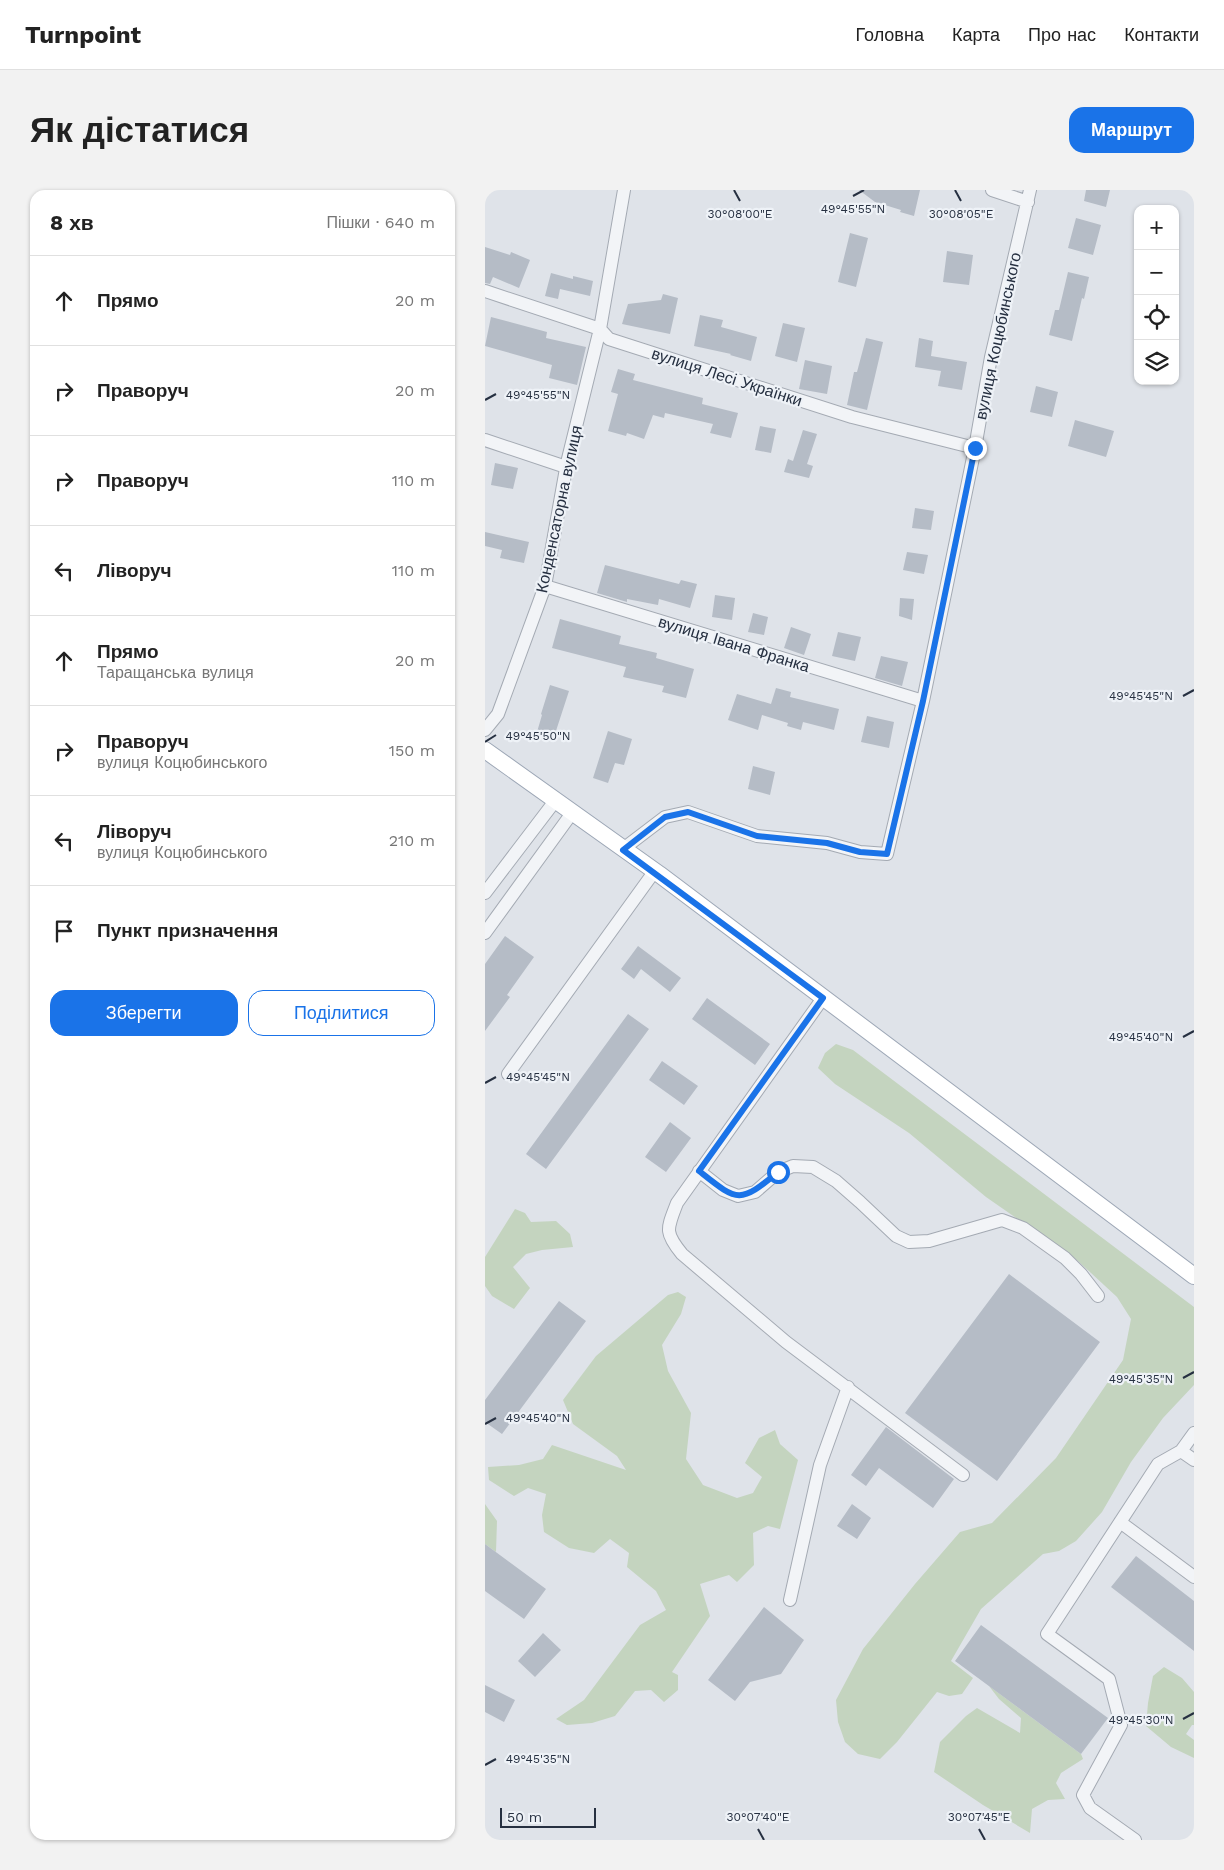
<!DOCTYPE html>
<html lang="uk">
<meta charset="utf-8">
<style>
:root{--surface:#fff;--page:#f2f2f2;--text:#222;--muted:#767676;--line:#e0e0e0;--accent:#1a73e8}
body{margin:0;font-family:"Work Sans",sans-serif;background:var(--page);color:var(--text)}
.controls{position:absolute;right:15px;top:15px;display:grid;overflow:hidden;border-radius:10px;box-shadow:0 1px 4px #0004}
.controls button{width:45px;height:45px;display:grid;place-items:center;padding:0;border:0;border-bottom:1px solid var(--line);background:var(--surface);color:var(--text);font:25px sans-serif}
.scale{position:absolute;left:15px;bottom:12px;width:96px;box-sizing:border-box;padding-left:5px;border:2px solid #263041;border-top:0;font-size:14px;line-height:18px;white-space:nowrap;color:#263041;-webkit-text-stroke:4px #eef2f7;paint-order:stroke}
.stop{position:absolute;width:15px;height:15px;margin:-11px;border:4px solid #1a73e8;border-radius:50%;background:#fff}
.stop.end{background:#1a73e8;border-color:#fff;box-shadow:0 1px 5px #0008}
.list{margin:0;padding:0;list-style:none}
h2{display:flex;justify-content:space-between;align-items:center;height:65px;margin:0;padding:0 20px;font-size:21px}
h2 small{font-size:16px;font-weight:400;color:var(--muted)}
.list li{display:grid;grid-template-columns:32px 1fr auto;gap:15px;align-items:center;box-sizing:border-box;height:90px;padding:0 20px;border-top:1px solid var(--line)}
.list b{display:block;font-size:19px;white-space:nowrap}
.list p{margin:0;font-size:16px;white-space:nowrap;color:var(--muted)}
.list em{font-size:16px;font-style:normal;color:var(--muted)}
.actions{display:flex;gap:10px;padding:15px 20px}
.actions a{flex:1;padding:11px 0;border:1px solid var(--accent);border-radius:15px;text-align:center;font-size:18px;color:var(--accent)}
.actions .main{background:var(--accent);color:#fff}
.icon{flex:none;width:28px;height:28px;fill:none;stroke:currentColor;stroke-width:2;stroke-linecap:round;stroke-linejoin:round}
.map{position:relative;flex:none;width:709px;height:1650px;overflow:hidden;border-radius:15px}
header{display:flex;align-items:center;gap:30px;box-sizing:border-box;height:70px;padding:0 25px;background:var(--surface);border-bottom:1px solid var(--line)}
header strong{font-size:24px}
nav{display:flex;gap:28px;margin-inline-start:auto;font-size:18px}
.intro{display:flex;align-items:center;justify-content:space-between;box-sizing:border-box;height:120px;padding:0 30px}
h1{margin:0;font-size:35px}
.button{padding:12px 22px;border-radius:15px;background:var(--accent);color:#fff;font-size:18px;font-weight:700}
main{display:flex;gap:30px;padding:0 30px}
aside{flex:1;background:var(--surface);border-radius:15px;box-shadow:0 1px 4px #0004}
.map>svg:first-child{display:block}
.green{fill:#c4d4bf}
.building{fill:#b5bcc6}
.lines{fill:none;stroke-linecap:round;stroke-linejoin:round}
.minor-casing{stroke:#a4aab3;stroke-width:14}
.major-casing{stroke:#9da7b6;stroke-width:18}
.minor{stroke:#f2f4f7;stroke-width:12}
.major{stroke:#fff;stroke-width:16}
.route{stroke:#1a73e8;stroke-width:6}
.ticks{fill:none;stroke:#263041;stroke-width:2}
.labels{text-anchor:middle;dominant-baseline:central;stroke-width:4.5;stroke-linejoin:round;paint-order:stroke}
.street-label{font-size:16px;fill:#263041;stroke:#eef2f7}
.ticks-label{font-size:12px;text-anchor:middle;fill:#263041;stroke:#eef2f7;stroke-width:4.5;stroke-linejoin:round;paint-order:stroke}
</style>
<header>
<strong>Turnpoint</strong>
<nav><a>Головна</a><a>Карта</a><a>Про нас</a><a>Контакти</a></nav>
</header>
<div class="intro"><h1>Як дістатися</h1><a class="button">Маршрут</a></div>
<main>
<aside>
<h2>8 хв<small>Пішки · 640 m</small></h2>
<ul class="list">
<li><svg class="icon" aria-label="ahead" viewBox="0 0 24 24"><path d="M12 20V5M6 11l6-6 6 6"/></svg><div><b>Прямо</b></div><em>20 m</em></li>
<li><svg class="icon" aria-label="right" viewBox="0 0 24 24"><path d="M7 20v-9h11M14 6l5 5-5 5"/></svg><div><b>Праворуч</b></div><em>20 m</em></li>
<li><svg class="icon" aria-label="right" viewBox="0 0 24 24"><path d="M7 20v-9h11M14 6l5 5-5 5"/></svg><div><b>Праворуч</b></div><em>110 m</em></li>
<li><svg class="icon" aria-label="left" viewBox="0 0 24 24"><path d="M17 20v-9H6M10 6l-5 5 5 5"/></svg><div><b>Ліворуч</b></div><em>110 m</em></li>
<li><svg class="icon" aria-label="ahead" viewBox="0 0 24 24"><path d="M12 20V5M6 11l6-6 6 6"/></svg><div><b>Прямо</b><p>Таращанська вулиця</p></div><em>20 m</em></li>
<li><svg class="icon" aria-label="right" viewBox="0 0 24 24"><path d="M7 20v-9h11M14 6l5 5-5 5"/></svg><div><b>Праворуч</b><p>вулиця Коцюбинського</p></div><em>150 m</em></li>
<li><svg class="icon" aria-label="left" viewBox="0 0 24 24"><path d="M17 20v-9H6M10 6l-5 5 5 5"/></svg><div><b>Ліворуч</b><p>вулиця Коцюбинського</p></div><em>210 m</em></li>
<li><svg class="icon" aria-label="arrive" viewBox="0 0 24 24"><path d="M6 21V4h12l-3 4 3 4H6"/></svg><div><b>Пункт призначення</b></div></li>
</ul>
<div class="actions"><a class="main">Зберегти</a><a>Поділитися</a></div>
</aside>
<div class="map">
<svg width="709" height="1650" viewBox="0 0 709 1650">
<rect width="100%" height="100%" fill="#dfe3e9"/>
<path class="green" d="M351 854 368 860 709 1117V1195L678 1228 646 1272 617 1322 591 1351 574 1361 558 1364 496 1419 466 1471 488 1488 477 1504 464 1506 452 1502 412 1552 395 1569 373 1564 360 1552 353 1532 351 1510 378 1459 430 1394 475 1342 507 1333 571 1268 638 1170 646 1129 632 1107 593 1071 501 1007 424 943 350 894 333 878 340 863Z
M30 1019 40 1023 46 1032 71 1031 85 1044 88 1057 57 1060 41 1064 28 1077 45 1098 29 1119 7 1106 0 1096V1067Z
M193 1102 201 1107 196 1124 177 1155 183 1181 206 1223 201 1269 218 1295 252 1308 268 1303 277 1287 260 1273 274 1248 290 1240 295 1254 313 1270 295 1339 283 1336 268 1343 269 1375 252 1392 244 1385 215 1394 225 1426 187 1482 193 1485V1500L179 1512 166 1500 150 1501 130 1526 107 1533 82 1535 71 1529 99 1510 155 1435 181 1420 171 1401 142 1377 144 1363 125 1349 109 1363 84 1358 59 1342 57 1325 61 1304 43 1298 29 1306 4 1290 3 1277 34 1275 58 1269 67 1255 141 1280 132 1266 88 1234 78 1210 111 1166 183 1105Z
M0 1314 12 1331 11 1362 0 1354Z
M679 1477 697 1488 709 1502V1535H707L701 1544 709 1550V1568L686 1557 661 1536 663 1513 668 1486Z
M504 1496 596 1564 598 1569 576 1583 571 1593 580 1609 563 1610 547 1619 545 1643 498 1615 449 1582 455 1552 481 1526 492 1518 535 1543 536 1528 514 1509Z"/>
<path class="building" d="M374 0H435L429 26 415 22 416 20 390 12Z
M601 0H625L621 17 599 11Z
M591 28 616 35 608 65 583 58Z
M365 43 383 48 371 97 353 92Z
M0 57 25 65 26 62 45 70 34 98 8 87 5 94 0 93Z
M462 61 488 65 484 95 458 92Z
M583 82 604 87 599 109 597 108 587 151 564 145 570 120H574Z
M66 83 88 89V86L108 91 105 106 75 99 73 109 60 106Z
M178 104 193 108 185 144 137 134 143 114 176 110Z
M215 125 238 130 236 137 272 147 266 171 245 165 246 164 209 156Z
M6 127 62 142 61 148 101 157 92 195 64 188 67 175 0 156Z
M298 133 320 138 312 172 290 166Z
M381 148 398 152 382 220 362 215 369 182H372Z
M434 148 448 151 446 166 482 172 477 200 453 196 456 181 430 177Z
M320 170 347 176 342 204 314 199Z
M133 179 150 184 148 190 218 208 217 214 253 223 246 248 225 243 228 234 180 223 179 228 168 225 159 249 142 243 141 246 123 241 133 204 126 202Z
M551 196 573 202 567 227 545 222Z
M590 230 629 241 621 267 583 256Z
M275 236 291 239 286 263 270 260Z
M318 240 332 244 322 274 328 276 324 288 299 282 303 269 308 271Z
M10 273 33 278 28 299 6 295Z
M430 318 449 321 446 340 427 338Z
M0 342 44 352 39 373 15 368 17 360 0 356Z
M422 362 443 365 439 384 418 380Z
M120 375 194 394 196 390 212 394 205 418 174 409 173 415 142 409V412L112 403Z
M230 405 250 408 247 430 227 427Z
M415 408 429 409 427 430 414 426Z
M268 423 283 427 279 445 263 442Z
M75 429 136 446 134 454 172 463 171 468 209 479 201 508 177 502 179 496 138 487 141 477 67 458Z
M306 437 326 444 319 465 299 458Z
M353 442 376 447 370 471 347 466Z
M396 466 423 472 417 496 390 488Z
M65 495 84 501 69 547 52 542 57 525 56 524Z
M291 498 306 502 305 507 354 519 349 540 318 532 316 540 302 536 303 533 277 525 273 540 243 530 252 504 286 514Z
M382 526 409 532 404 558 376 552Z
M123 541 147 549 139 575 130 573 123 593 108 588Z
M268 576 290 582 285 605 263 599Z
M20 746 49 767 22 805 25 807 0 841V774Z
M153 756 196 788 185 802 156 779 149 789 136 779Z
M222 808 285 854 270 875 207 829Z
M143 824 164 839 61 979 41 964Z
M177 871 213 896 199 915 164 890Z
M185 932 206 948 181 982 160 967Z
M524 1084 615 1152 512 1291 420 1223Z
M74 1111 101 1131 17 1244 0 1232V1210Z
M401 1237 469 1289 448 1318 394 1278 381 1296 366 1285Z
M367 1314 386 1328 372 1349 352 1336Z
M0 1354 61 1399 39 1429 0 1401Z
M651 1366 709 1411V1461L626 1397Z
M279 1417 319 1450 296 1484 265 1492 250 1511 223 1490Z
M496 1435 623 1528 596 1564 470 1471Z
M58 1443 76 1460 50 1487 33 1471Z
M0 1495 30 1510 19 1532 0 1522Z"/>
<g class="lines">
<defs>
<path id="minor" d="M507 0 543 12
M0 101 115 139 124 149 367 227 490 258
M0 250 81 277
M60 396 438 511
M0 540 13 524 60 396 82 273 115 139 139 0
M138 659 180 627 203 622 272 646 342 653 375 662 402 664 438 511 490 258 506 167 545 0
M0 703 70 611
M0 743 87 623
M338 808 192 1013C182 1039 179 1042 197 1064L301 1152 478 1285
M23 884 169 682
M214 981 238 1000 253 1006 270 1002 293 982 308 976 328 977 351 991 375 1012 411 1046 424 1052 444 1051 517 1030 538 1038 580 1068 596 1084 613 1106
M709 1243 696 1261 709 1270
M635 1332 709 1387
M305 1410 335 1275 363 1197
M650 1650 605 1618 598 1605 636 1535 624 1489 562 1444 673 1274 696 1261"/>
<path id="major" d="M0 560 174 684 709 1086"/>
</defs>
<use href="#minor" class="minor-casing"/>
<use href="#major" class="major-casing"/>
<use href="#minor" class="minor"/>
<use href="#major" class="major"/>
</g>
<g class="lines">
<path class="route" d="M293 982C254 1015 252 1011 214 981L338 808 138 660 180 627 203 622 272 646 342 653 375 662 402 664 438 511 490 258"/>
</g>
<path class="ticks" d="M249 0 255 11M470 0 476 11M368 6 379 0M0 210 11 204M698 506 709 500M0 552 11 545M698 847 709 841M0 893 11 887M698 1188 709 1182M0 1234 11 1228M698 1529 709 1523M0 1575 11 1569M273 1639 279 1650M494 1639 500 1650"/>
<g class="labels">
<g class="street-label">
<text transform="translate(513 146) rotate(-78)">вулиця Коцюбинського</text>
<text transform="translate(242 187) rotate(18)">вулиця Лесі Українки</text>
<text transform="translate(74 319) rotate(-78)">Конденсаторна вулиця</text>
<text transform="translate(249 454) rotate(17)">вулиця Івана Франка</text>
</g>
</g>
<g class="ticks-label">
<text x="368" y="23">49°45'55"N</text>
<text x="255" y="28">30°08'00"E</text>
<text x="476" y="28">30°08'05"E</text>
<text x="53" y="209">49°45'55"N</text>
<text x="656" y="510">49°45'45"N</text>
<text x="53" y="550">49°45'50"N</text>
<text x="656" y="851">49°45'40"N</text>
<text x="53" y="891">49°45'45"N</text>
<text x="656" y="1193">49°45'35"N</text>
<text x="53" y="1232">49°45'40"N</text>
<text x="656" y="1534">49°45'30"N</text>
<text x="53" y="1573">49°45'35"N</text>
<text x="273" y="1631">30°07'40"E</text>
<text x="494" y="1631">30°07'45"E</text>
</g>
</svg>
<div class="controls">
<button>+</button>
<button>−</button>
<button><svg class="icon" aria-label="locate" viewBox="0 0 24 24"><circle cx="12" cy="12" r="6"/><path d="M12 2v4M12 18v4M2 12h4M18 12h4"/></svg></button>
<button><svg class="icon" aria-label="layers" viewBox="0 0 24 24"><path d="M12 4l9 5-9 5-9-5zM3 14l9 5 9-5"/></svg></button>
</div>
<div class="scale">50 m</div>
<div class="stop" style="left:293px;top:982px"></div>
<div class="stop end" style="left:490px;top:258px"></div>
</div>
</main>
